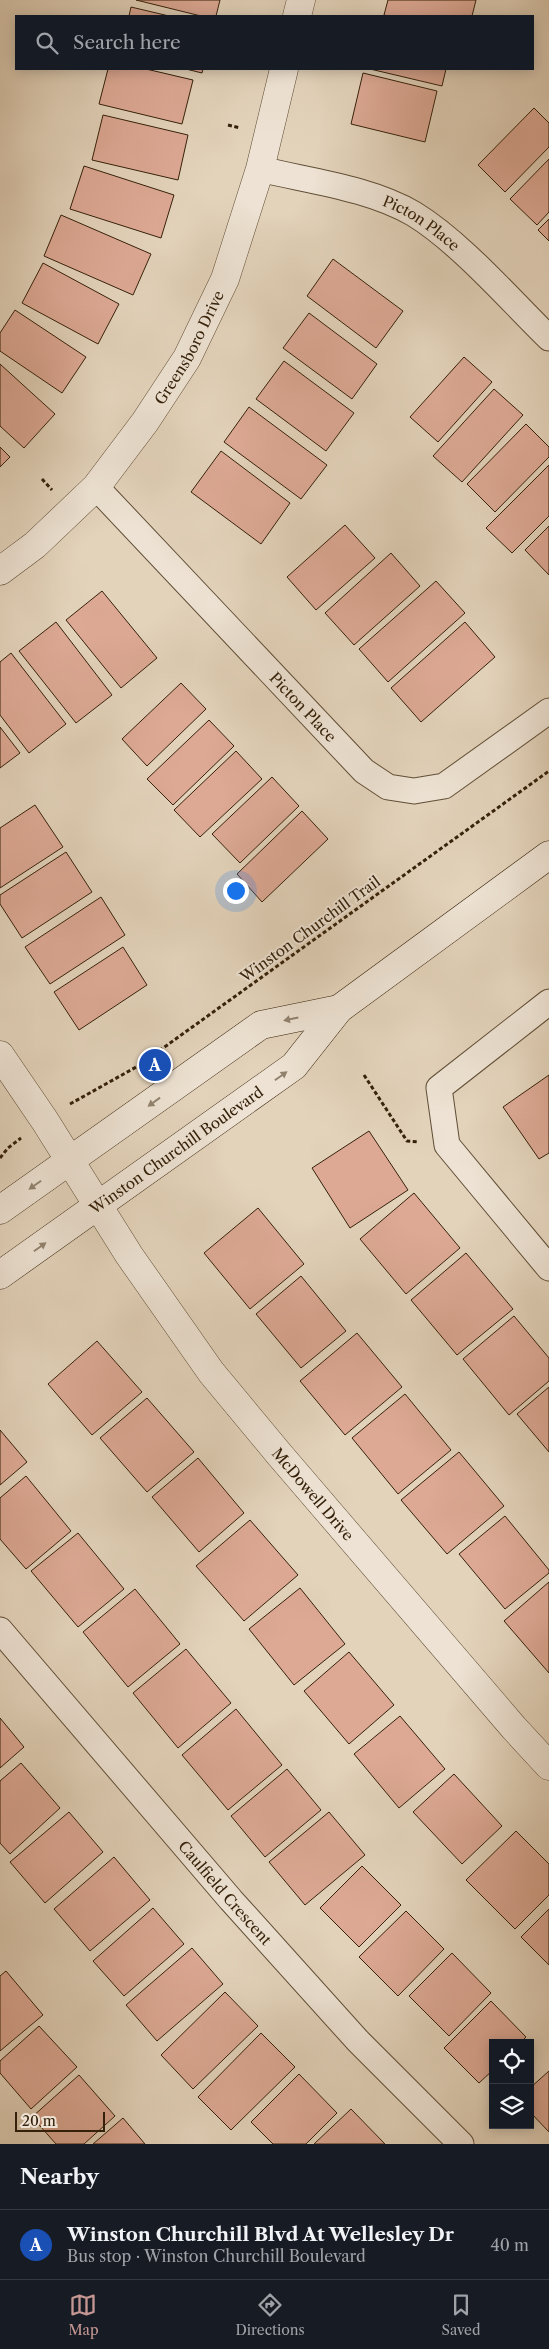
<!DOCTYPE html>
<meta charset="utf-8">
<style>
:root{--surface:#171b24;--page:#20242c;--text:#f1f3f6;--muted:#9ea1a6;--line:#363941;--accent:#c59692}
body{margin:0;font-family:"Libre Caslon Text",serif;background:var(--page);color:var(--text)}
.controls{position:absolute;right:15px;bottom:15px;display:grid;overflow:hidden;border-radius:0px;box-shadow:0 2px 12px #0003}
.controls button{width:45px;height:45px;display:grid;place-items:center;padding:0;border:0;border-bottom:1px solid var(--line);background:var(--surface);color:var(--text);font:25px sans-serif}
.scale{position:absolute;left:15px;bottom:12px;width:90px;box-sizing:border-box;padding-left:5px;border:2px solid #35210a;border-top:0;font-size:14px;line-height:18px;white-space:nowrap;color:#35210a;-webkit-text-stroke:4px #ede2d3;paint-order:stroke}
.you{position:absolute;left:235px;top:890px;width:18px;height:18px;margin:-12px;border:4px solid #fff;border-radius:50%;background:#1a73e8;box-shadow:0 0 0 8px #1a73e833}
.badge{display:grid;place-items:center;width:32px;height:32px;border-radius:50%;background:var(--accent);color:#fff;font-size:16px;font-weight:700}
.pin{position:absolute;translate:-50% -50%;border:2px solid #fff;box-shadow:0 1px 5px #0006}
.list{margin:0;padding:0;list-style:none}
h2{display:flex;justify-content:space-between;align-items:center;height:65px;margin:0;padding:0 20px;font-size:21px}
h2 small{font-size:16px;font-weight:400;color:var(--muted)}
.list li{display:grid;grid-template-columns:32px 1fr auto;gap:15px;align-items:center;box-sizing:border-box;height:70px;padding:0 20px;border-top:1px solid var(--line)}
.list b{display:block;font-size:19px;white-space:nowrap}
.list p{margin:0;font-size:16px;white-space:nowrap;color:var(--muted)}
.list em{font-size:16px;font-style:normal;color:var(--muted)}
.icon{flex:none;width:28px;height:28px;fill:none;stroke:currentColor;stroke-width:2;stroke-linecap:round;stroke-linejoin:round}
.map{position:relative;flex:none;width:549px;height:2144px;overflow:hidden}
.search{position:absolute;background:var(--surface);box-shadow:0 2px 12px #0003;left:15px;right:15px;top:15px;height:55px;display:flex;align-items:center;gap:12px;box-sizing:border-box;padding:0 18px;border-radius:0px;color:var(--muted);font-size:19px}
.sheet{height:135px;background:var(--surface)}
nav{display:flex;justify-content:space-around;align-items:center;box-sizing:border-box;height:70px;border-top:1px solid var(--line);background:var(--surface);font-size:14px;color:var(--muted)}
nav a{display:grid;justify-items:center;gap:2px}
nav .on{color:var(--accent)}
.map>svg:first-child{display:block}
.building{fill:#dda995;stroke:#35210a}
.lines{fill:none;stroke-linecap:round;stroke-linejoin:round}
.minor-casing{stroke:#604e36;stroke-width:27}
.tertiary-casing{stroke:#604e36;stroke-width:29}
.secondary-casing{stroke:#35210a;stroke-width:29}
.path{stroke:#35210a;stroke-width:3;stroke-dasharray:4 2.5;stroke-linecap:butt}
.minor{stroke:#ede2d3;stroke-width:25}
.tertiary{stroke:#ede2d3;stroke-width:28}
.secondary{stroke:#ede2d3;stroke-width:28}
.oneway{fill:#91826e}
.labels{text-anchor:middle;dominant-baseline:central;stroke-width:4;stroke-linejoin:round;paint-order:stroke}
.street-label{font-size:15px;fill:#35210a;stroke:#ede2d3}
</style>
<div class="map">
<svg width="549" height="2144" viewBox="0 0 549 2144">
<rect width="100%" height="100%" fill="#e3d3bb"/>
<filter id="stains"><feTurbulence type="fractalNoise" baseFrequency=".004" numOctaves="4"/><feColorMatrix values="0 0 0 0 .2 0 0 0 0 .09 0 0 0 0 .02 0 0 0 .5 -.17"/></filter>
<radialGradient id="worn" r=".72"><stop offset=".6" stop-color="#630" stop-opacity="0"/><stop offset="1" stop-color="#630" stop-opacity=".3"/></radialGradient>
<path class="building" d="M136 0H220L216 16H201Z
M388 0H476L472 16H388L384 15Z
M131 7 169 16H129Z
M108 69H146L193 80 182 124 99 104Z
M186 69H203L202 73Z
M370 69H446L442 86Z
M363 73 437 91 425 142 351 124Z
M534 108 549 123V147L505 192 478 165Z
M103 115 188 135 178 180 92 160Z
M549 159V212L537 225 510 199Z
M84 166 174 195 161 238 70 209Z
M61 215 151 254 133 295 44 256Z
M549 219V241L538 230Z
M333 259 403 311 376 348 307 296Z
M43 263 119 304 98 344 22 303Z
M15 310 86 357 62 393 0 351V333Z
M309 313 377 364 352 399 283 348Z
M464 357 492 382 438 442 410 417Z
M284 361 354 413 326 451 256 399Z
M0 364 55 414 24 448 0 426Z
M494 389 523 415 462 482 433 456Z
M249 407 327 465 301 499 224 442Z
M526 424 549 447V457L495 512 467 484Z
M0 447 10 457 0 467Z
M221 451 290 503 261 544 191 492Z
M549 465V516L512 553 486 528Z
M345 525 375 558 316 610 287 577Z
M549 526V575L525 550Z
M391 553 420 586 354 645 325 613Z
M436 581 465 613 388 682 359 649Z
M102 591 157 658 121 688 66 620Z
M56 622 112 695 76 723 19 651Z
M465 622 495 657 421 722 391 688Z
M11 653 66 724 29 753 0 715V662Z
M181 683 206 709 147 766 122 739Z
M209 720 234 746 173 805 147 779Z
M0 727 20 753 0 768Z
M236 751 262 779 200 837 174 810Z
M272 777 299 806 240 863 212 834Z
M35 805 63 847 0 888V828Z
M302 811 328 839 262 902 237 874Z
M66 852 92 892 22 938 0 904V895Z
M101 897 125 935 50 984 25 947Z
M123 947 147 985 79 1030 54 992Z
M549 1075V1153L539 1159 503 1107Z
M369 1131 408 1190 350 1228 312 1168Z
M414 1193 460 1248 406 1294 360 1239Z
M258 1208 304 1264 250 1309 204 1253Z
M466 1253 513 1309 457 1355 411 1300Z
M301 1276 346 1331 301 1368 256 1314Z
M514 1316 549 1358V1381L509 1415 463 1359Z
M357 1333 402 1387 345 1435 300 1381Z
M97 1341 142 1392 92 1435 48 1384Z
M549 1387V1452L517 1414Z
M405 1394 451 1450 398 1494 352 1438Z
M147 1398 194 1452 147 1492 100 1438Z
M0 1430 27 1462 0 1485Z
M459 1452 504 1506 447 1554 401 1500Z
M198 1458 244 1513 199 1552 152 1497Z
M26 1476 71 1531 26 1569 0 1539V1498Z
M505 1516 549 1570V1573L505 1609 459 1554Z
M250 1520 298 1575 244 1621 196 1566Z
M78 1533 124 1589 78 1627 31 1571Z
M549 1582V1673L504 1621Z
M300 1588 345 1644 294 1685 249 1629Z
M135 1589 180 1644 128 1687 83 1632Z
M186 1649 231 1703 178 1748 133 1693Z
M349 1652 394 1705 349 1744 304 1691Z
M236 1709 282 1765 228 1810 182 1755Z
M400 1716 445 1769 399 1808 354 1754Z
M0 1718 24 1747 0 1768Z
M21 1763 60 1808 10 1854 0 1843V1781Z
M287 1769 321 1810 265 1857 231 1816Z
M454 1774 502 1826 462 1864 413 1812Z
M69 1812 103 1852 45 1903 10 1862Z
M329 1812 365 1855 305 1905 269 1862Z
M516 1831 549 1864V1895L515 1929 466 1880Z
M114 1857 150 1900 90 1951 54 1909Z
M362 1866 401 1905 359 1947 320 1908Z
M153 1908 184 1944 124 1996 93 1961Z
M549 1909V1965L521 1937Z
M406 1911 444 1949 398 1996 359 1957Z
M192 1948 223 1984 157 2041 126 2005Z
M452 1953 491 1993 449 2036 409 1996Z
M6 1971 43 2015 0 2051V1976Z
M225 1992 258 2026 193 2089 161 2055Z
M491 2001 526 2037 520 2043H493V2070L479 2083 444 2048Z
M39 2026 77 2067 31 2109 0 2073V2061Z
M261 2033 295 2067 231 2130 198 2097Z
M549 2071V2132L530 2112V2088Z
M299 2074 337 2113 306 2144H273L251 2122Z
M79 2075 115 2116 84 2144H56L32 2117Z
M351 2109 385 2144H314Z
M123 2118 145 2144H93Z"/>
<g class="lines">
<defs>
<g id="minor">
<path id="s1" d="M260 169C309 181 370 188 414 214 461 243 509 299 549 338"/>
<path id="s2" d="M96 487 364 771 388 787 414 791 444 786 549 711"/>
<path d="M549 1002 439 1088 447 1145 549 1268"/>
<path id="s3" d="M0 1630 231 1900 358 2041 461 2144"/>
</g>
<g id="tertiary">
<path d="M297 16 301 0"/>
<path id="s4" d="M0 571 35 545 96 487 145 422 187 358 225 279 260 169 284 69"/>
<path id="s5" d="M0 1055 45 1121 129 1255 211 1372 279 1454 514 1728 549 1766"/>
</g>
<g id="secondary">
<path d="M0 1210 261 1025 339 1009"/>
<path id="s6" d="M0 1275 294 1066 339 1009 549 855"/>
</g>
</defs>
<use href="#minor" class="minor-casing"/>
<use href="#tertiary" class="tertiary-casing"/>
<use href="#secondary" class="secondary-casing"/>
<path class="path" d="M228 125 240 128
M42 479 52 490
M364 1075 407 1141 419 1142
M70 1104 138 1066 549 771
M0 1158 8 1148 21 1138"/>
<use href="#minor" class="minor"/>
<use href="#tertiary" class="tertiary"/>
<use href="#secondary" class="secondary"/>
</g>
<defs><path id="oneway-solid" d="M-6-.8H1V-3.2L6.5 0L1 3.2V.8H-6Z" transform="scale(1.25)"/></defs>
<g class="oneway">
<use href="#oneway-solid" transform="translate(291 1019) rotate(168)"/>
<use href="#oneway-solid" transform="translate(281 1076) rotate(-35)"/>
<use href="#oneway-solid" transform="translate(154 1102) rotate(144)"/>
<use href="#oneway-solid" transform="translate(35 1185) rotate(145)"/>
<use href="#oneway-solid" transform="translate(40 1247) rotate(-35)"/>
</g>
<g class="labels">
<g class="street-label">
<text stroke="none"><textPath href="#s1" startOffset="172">Picton Place</textPath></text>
<text stroke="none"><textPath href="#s4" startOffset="296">Greensboro Drive</textPath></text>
<text stroke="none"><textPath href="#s2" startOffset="302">Picton Place</textPath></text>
<text transform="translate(310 929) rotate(-36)">Winston Churchill Trail</text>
<text stroke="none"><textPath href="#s6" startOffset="216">Winston Churchill Boulevard</textPath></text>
<text stroke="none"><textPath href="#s5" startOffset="540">McDowell Drive</textPath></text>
<text stroke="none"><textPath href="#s3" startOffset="346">Caulfield Crescent</textPath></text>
</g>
</g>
<rect width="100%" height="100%" filter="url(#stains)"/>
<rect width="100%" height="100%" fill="url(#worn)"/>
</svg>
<div class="controls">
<button><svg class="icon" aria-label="locate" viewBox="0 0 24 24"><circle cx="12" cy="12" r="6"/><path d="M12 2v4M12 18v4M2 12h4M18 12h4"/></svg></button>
<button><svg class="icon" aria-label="layers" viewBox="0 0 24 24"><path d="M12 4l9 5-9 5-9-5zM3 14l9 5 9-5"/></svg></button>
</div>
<div class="scale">20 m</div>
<div class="you"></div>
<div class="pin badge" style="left:155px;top:1065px;background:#1a4fb4">A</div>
<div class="search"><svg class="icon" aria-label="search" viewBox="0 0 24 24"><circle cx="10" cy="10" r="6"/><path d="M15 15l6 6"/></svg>Search here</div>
</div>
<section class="sheet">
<h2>Nearby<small></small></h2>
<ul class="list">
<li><span class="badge" style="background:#1a4fb4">A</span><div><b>Winston Churchill Blvd At Wellesley Dr</b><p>Bus stop · Winston Churchill Boulevard</p></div><em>40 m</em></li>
</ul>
</section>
<nav>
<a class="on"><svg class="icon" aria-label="map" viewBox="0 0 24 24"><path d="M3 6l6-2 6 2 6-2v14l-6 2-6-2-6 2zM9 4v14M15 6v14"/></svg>Map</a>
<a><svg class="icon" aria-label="directions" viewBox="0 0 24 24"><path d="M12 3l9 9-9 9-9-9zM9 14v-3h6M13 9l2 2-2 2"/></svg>Directions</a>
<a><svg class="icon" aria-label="saved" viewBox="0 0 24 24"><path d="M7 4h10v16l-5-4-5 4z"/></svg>Saved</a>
</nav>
